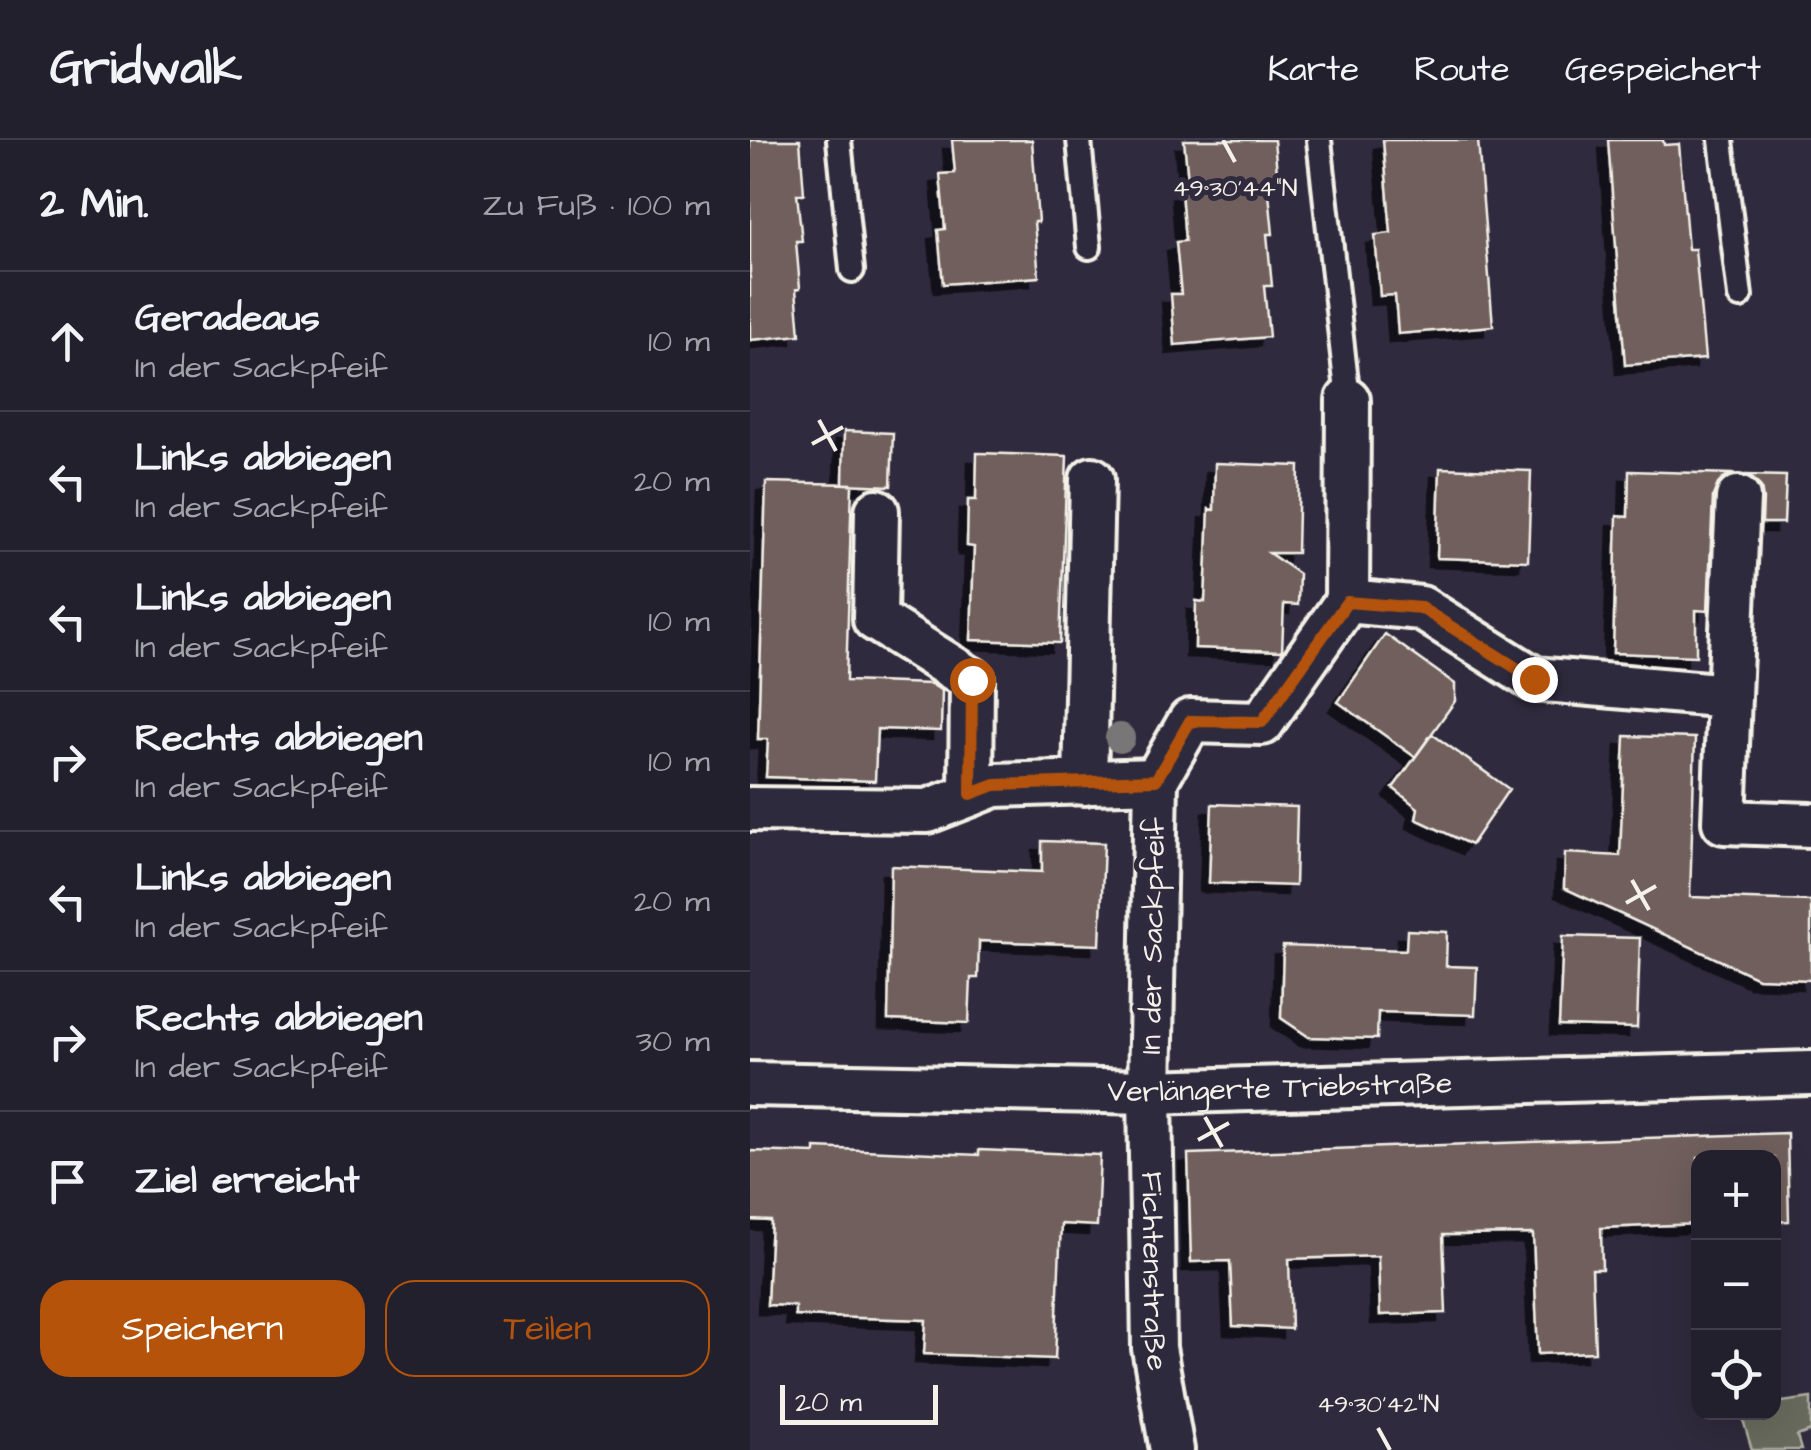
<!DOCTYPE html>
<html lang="de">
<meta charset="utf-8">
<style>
:root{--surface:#23202e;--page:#2b2836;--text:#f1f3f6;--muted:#a3a3aa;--line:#403e4a;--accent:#b45309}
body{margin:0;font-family:"Architects Daughter",sans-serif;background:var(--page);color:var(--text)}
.controls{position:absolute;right:30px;bottom:30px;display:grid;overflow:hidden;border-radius:20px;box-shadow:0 10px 40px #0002}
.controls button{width:90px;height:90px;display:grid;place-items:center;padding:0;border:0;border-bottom:2px solid var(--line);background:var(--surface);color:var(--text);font:50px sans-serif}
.scale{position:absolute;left:30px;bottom:25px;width:158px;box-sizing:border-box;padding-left:10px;border:5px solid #f4f1e8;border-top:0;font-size:28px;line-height:35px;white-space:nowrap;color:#f4f1e8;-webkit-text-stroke:8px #2f2a3d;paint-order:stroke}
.stop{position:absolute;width:30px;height:30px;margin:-22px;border:8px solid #b45309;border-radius:50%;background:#fff}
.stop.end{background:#b45309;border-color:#fff;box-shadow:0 2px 10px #0008}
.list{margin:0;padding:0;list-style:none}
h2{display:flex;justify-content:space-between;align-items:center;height:130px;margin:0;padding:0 40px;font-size:42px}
h2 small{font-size:32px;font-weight:400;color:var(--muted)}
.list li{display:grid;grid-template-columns:65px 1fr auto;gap:30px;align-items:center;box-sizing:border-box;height:140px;padding:0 40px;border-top:2px solid var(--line)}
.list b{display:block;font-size:38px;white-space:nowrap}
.list p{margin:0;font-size:32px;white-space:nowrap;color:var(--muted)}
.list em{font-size:32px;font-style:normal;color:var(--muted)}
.actions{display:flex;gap:20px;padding:30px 40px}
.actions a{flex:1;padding:22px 0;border:2px solid var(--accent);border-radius:30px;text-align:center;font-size:35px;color:var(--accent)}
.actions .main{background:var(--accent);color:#fff}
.icon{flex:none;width:55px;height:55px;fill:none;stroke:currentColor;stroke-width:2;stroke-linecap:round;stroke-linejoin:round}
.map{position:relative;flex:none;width:1061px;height:1310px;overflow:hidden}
header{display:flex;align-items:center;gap:60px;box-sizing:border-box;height:140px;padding:0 50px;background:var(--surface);border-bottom:2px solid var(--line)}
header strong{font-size:48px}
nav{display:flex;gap:55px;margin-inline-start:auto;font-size:35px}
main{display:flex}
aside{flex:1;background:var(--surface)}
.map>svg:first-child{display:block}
.green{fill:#676b5d;stroke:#aeaea2;stroke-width:2.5}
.building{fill:#6f5e5c;stroke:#f4f1e8;stroke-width:2.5;filter:url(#shadow)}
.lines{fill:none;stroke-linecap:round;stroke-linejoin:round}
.service-casing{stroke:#f4f1e8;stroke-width:30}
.minor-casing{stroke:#f4f1e8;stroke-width:50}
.service{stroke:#2f2a3d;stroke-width:22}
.minor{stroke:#2f2a3d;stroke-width:42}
.tree{fill:#797678}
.route{stroke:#b45309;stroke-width:12}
.ticks{fill:none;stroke:#f4f1e8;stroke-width:4}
.labels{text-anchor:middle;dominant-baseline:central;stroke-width:10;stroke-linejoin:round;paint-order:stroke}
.street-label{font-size:30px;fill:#f4f1e8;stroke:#2f2a3d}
.ticks-label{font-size:25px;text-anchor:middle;fill:#f4f1e8;stroke:#2f2a3d;stroke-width:10;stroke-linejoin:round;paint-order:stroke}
</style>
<header>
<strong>Gridwalk</strong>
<nav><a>Karte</a><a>Route</a><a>Gespeichert</a></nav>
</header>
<main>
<aside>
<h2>2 Min.<small>Zu Fuß · 100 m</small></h2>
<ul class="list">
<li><svg class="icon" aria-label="ahead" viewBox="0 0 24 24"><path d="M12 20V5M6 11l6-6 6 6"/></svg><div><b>Geradeaus</b><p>In der Sackpfeif</p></div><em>10 m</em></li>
<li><svg class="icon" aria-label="left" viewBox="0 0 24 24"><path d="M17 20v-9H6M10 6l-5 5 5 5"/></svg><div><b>Links abbiegen</b><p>In der Sackpfeif</p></div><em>20 m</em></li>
<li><svg class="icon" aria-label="left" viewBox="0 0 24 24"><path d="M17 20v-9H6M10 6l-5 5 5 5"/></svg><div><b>Links abbiegen</b><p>In der Sackpfeif</p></div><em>10 m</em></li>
<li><svg class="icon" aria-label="right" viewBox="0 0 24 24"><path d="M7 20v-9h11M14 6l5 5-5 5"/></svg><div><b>Rechts abbiegen</b><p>In der Sackpfeif</p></div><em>10 m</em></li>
<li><svg class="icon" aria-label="left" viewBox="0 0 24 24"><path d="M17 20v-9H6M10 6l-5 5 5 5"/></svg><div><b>Links abbiegen</b><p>In der Sackpfeif</p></div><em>20 m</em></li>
<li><svg class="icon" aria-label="right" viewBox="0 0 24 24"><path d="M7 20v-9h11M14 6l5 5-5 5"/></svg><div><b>Rechts abbiegen</b><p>In der Sackpfeif</p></div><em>30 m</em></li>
<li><svg class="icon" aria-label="arrive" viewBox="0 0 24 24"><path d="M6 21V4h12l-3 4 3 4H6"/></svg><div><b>Ziel erreicht</b></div></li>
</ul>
<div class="actions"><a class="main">Speichern</a><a>Teilen</a></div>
</aside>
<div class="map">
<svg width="1061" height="1310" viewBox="0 0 1061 1310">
<defs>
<filter id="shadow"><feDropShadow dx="-9" dy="9" stdDeviation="0" flood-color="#0009"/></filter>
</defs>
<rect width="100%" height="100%" fill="#2f2a3d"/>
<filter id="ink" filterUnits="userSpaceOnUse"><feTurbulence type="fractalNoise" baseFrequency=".01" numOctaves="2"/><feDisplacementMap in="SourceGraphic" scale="20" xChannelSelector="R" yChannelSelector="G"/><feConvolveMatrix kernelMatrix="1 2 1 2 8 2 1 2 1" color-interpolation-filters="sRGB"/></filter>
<g filter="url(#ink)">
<path class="green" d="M1061 1258V1291L1047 1296 1051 1310H1002L991 1273 1024 1272V1263Z"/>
<path class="building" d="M0 0H50L54 54H47L52 101H46L50 148 46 149 50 195 0 200Z
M202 0H282L288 82H284L289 137 193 144 188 90 195 89 190 34 205 33Z
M434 0H524L528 43H518L523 94H517L522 146H514L519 197 425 205 421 154H431L426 102 435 101 431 50H439Z
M633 0H728L743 186 648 194 645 155 630 156 625 95 641 93Z
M858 0H913L914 5 929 4 938 109H945L955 219 875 225Z
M94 291 143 293 141 346 93 344Z
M227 313 317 316 310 503 221 500 224 407 217 406 218 360H226Z
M465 323 549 326 547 413H519L549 434 548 465 534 464 532 511 445 508 446 461 455 462 459 369 464 370Z
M690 328 781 331 778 421 687 418Z
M879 331 983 334 976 336 968 344 963 356 958 471 946 470V516L863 513 867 376 878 377Z
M995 335 1036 336 1034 383H1012L1013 359 1011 347 1002 338Z
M16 342 102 344 96 541 181 544 192 551 191 591 127 589 125 641 16 637 18 599H8Z
M635 494 705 544V561L665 617 588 562Z
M682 594 759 649 721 705 666 679 668 668 643 648Z
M875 596 945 598 940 757 1061 761V840L1008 838 814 748 815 713 870 716Z
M462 664 547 667 545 746 459 743Z
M292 701 354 703 350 805 229 801 228 838H221L219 883 138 880 141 726 292 732Z
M657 790 697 792 696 826 727 827 725 875 628 872 627 899 559 897 531 878 533 806 656 810Z
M813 796 890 798 887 888 809 886Z
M1037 993 1039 1081 1024 1082V1018H948V1084L851 1088 852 1129H842L845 1212 788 1214 783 1094 693 1095 696 1173 630 1175 628 1116 539 1119 541 1189 483 1186 480 1121 441 1122 438 1014Z
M65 1008 229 1015V1010L350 1015 347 1086 311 1084 305 1219 174 1214 176 1180 45 1176V1166L17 1165 21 1081 0 1080V1011L65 1013Z"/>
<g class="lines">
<defs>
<path id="service" d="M89 0 102 130
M329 0 339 107
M569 0 598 260
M971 0 990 156"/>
<g id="minor">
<path d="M127 371 125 479 222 540 221 654"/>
<path d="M597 461 598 260"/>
<path d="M979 556 988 358"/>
<path d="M406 640 440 581 512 583 597 461 671 468 784 539 979 556 974 682 1061 685"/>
<path d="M335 643 342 339"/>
<path id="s1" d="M0 669 178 671 245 645 406 640 400 952 404 1208 422 1310"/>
<path id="s2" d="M0 944 400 952 1061 933"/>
</g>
</defs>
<use href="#service" class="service-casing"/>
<use href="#minor" class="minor-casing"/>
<use href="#service" class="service"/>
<use href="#minor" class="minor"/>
</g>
<circle class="tree" cx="370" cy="598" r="15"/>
</g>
<g class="lines" filter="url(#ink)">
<path class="route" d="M222 540 221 654 245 645 406 640 440 581 512 582 597 462 671 468 784 539"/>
</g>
<path class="ticks" d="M473 0 485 22M69 280 86 311M62 304 93 287M882 740 899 770M876 763 906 746M455 977 472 1007M448 1000 479 983M628 1288 640 1310"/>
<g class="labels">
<g class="street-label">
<text transform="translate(403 796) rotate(-89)">In der Sackpfeif</text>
<text stroke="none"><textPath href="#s2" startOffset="530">Verlängerte Triebstraße</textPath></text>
<text stroke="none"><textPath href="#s1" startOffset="902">Fichtenstraße</textPath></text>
</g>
</g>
<g class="ticks-label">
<text x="485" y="56">49°30'44"N</text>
<text x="628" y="1272">49°30'42"N</text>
</g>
</svg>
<div class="controls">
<button>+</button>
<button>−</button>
<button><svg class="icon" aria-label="locate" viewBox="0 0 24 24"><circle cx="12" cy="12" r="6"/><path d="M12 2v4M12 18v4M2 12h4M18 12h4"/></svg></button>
</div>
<div class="scale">20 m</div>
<div class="stop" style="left:222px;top:540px"></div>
<div class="stop end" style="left:784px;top:539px"></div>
</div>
</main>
